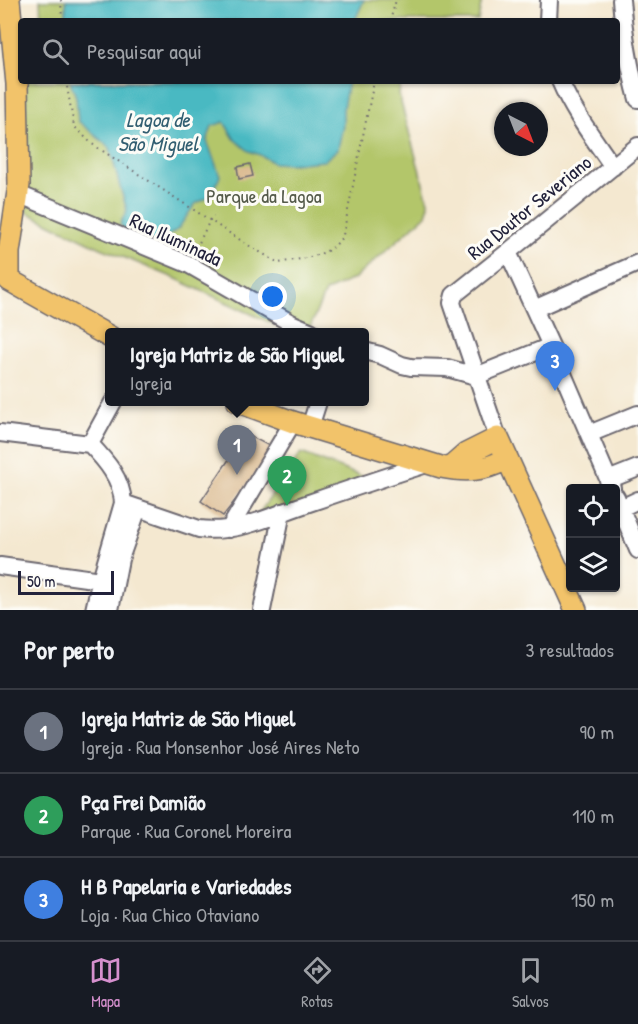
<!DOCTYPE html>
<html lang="pt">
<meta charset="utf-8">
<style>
:root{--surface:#171b24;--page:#20242c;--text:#f1f3f6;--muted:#9ea1a6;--line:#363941;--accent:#d690ce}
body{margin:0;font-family:"Patrick Hand",sans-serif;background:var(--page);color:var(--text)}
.controls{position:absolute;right:18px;bottom:18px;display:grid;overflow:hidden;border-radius:6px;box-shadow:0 2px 4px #0004}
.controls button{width:54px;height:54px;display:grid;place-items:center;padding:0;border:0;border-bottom:2px solid var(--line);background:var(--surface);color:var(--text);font:30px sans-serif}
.compass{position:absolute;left:494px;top:102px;width:54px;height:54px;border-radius:50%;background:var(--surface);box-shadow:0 2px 4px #0004;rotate:138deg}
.scale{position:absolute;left:18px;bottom:15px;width:96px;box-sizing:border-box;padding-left:6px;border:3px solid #22223b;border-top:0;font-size:16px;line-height:21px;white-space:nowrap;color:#22223b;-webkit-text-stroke:4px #fdfcf7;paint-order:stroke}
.you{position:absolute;left:273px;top:297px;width:21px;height:21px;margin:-15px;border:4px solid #fff;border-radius:50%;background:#1a73e8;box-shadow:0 0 0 9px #1a73e833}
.badge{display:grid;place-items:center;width:39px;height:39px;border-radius:50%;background:var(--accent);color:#fff;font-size:20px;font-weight:700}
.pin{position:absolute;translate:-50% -50px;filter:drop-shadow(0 2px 3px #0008)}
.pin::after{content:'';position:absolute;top:32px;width:21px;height:18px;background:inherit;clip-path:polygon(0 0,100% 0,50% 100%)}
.popup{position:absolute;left:105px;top:328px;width:264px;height:78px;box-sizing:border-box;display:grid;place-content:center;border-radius:6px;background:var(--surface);filter:drop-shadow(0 2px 4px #0005);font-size:20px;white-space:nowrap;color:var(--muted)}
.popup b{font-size:22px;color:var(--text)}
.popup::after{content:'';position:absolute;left:50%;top:100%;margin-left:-12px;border:12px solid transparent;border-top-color:var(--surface)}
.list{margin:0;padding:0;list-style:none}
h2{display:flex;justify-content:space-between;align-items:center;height:78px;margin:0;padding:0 24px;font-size:26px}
h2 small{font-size:20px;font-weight:400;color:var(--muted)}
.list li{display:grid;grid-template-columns:39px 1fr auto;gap:18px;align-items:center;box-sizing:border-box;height:84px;padding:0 24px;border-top:2px solid var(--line)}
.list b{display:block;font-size:22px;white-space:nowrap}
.list p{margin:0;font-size:20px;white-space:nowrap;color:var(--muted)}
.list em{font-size:20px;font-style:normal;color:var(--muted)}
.icon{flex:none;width:33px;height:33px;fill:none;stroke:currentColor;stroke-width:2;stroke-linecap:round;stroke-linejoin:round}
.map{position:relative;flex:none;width:638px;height:610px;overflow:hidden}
.search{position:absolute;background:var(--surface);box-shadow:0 2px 4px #0004;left:18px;right:18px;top:18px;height:66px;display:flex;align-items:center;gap:15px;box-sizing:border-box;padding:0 21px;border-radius:6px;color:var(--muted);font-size:22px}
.sheet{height:330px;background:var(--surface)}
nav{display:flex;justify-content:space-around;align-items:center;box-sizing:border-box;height:84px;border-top:2px solid var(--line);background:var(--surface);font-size:16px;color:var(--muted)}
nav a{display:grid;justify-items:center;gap:3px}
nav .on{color:var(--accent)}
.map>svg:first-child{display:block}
.green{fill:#b3c66a;stroke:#6a7452;stroke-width:1.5}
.water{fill:#4ab9c2;stroke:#366e7e;stroke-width:1.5}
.building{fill:#dcbc93}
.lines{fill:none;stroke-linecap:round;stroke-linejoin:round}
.minor-casing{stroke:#6c676f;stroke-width:20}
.major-casing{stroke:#6c676f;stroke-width:24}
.path{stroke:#6c676f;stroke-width:2;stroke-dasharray:1.5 4.5;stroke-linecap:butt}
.minor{stroke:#fff;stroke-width:16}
.major{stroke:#f2c36a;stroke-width:21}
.labels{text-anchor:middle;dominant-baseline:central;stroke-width:6;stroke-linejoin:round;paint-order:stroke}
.park-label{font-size:20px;fill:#555b4b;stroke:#fdfcf7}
.street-label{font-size:20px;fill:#22223b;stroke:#fdfcf7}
.water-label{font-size:21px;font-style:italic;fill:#325e71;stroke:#fdfcf7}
</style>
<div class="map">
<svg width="638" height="610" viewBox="0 0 638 610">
<rect width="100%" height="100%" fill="#fdfcf7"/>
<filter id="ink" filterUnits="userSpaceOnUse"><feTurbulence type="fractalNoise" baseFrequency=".0167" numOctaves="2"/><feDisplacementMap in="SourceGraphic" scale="12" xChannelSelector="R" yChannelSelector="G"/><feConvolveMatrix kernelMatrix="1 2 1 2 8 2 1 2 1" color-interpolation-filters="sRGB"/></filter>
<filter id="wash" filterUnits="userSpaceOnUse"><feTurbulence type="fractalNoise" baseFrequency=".008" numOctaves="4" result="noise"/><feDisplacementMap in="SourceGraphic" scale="24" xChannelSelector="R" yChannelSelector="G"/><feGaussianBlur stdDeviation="1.35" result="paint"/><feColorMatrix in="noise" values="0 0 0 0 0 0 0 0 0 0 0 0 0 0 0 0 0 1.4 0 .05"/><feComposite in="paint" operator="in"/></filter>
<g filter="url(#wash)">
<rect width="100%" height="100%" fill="#f4e8d0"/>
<path class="green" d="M40 0H482L478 21H41Z
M21 81H405L400 87 399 95 429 205 426 215 355 278 325 292 308 332H290L172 277 101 248 26 212 19 160Z
M301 453 374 481 247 531Z"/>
<path class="water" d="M66 0H364L356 18 357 21H66Z
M70 81H348L343 108V125L338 149 324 161 289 164 274 163 260 155 249 151 235 140 224 122 212 126 207 141 220 176 211 196 195 204 178 229 161 241 144 242 124 230 120 224 127 210 120 187 110 148 78 121 76 97Z"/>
<g id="blocks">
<path class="building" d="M250 164 253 176 239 179 237 167Z
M246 434 275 449 223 516 201 501Z"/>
</g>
</g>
<g filter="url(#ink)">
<use href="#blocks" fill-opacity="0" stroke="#6c676f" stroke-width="1.5"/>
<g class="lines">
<defs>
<path id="minor" d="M621 0C624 34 629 67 638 99
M548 21 549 0
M560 81C573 112 594 139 613 167
M18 194 188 264 291 323 312 332
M508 252 551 346 612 488
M534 309 638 263
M364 351 380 355 402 365 411 367 447 368 476 376 551 346
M310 427 318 402
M0 433 90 444
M589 434 638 414
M498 438 452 303 454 295 508 252 638 146
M608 480 638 468
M616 497 638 550
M123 503 199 529C237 534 271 516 306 504 347 490 388 476 430 463
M621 508 638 500
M229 529 293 422
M0 566 115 582
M94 610 101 579 123 503C122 479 106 461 90 444L113 402
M110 610 120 559 138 508
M262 610 282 512"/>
<path id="major" d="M9 0 17 84 19 185 9 252V280L110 337
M238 402 293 422 441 467C466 472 484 471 507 459
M450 468 466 454 498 438 576 610"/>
</defs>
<use href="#minor" class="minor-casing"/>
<use href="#major" class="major-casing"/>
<path class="path" d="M61 0 62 21
M390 21 396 0
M66 81 74 126 92 144 248 245 279 263C301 258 331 258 343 235L374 81
M194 253 210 220 214 216"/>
<use href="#minor" class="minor"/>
<use href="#major" class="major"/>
</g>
</g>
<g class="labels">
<g class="park-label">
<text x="264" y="195">Parque da Lagoa</text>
</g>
<g class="street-label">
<text transform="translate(529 207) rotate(-39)">Rua Doutor Severiano</text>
<text transform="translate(176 239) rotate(25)">Rua Iluminada</text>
</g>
<g class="water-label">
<text x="158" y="119">Lagoa de<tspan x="158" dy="24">São Miguel</tspan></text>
</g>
</g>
</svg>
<div class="controls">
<button><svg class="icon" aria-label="locate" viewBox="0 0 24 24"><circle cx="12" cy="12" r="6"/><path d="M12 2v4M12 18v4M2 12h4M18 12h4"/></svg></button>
<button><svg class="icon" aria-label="layers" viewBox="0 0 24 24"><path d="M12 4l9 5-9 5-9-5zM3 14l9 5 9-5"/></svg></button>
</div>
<svg class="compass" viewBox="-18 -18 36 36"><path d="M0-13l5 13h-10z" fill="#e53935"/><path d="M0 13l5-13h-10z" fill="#9ea1a6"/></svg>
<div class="scale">50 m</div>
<div class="you"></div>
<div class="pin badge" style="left:237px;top:475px;background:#6b7280">1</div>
<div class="popup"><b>Igreja Matriz de São Miguel</b>Igreja</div>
<div class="pin badge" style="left:287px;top:506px;background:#2e9e5b">2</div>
<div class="pin badge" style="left:555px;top:391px;background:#3f7fe0">3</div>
<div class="search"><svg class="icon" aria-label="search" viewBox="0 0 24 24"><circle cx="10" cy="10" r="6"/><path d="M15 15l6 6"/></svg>Pesquisar aqui</div>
</div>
<section class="sheet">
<h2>Por perto<small>3 resultados</small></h2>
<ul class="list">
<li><span class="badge" style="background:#6b7280">1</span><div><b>Igreja Matriz de São Miguel</b><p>Igreja · Rua Monsenhor José Aires Neto</p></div><em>90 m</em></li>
<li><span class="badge" style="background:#2e9e5b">2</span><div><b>Pça Frei Damião</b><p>Parque · Rua Coronel Moreira</p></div><em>110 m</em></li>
<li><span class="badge" style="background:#3f7fe0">3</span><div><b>H B Papelaria e Variedades</b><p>Loja · Rua Chico Otaviano</p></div><em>150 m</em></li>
</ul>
</section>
<nav>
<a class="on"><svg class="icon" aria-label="map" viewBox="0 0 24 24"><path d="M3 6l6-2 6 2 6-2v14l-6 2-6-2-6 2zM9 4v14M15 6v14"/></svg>Mapa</a>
<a><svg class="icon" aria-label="directions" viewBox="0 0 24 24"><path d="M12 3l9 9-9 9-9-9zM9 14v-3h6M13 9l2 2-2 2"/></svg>Rotas</a>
<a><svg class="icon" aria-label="saved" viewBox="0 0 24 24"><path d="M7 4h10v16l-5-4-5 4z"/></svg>Salvos</a>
</nav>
